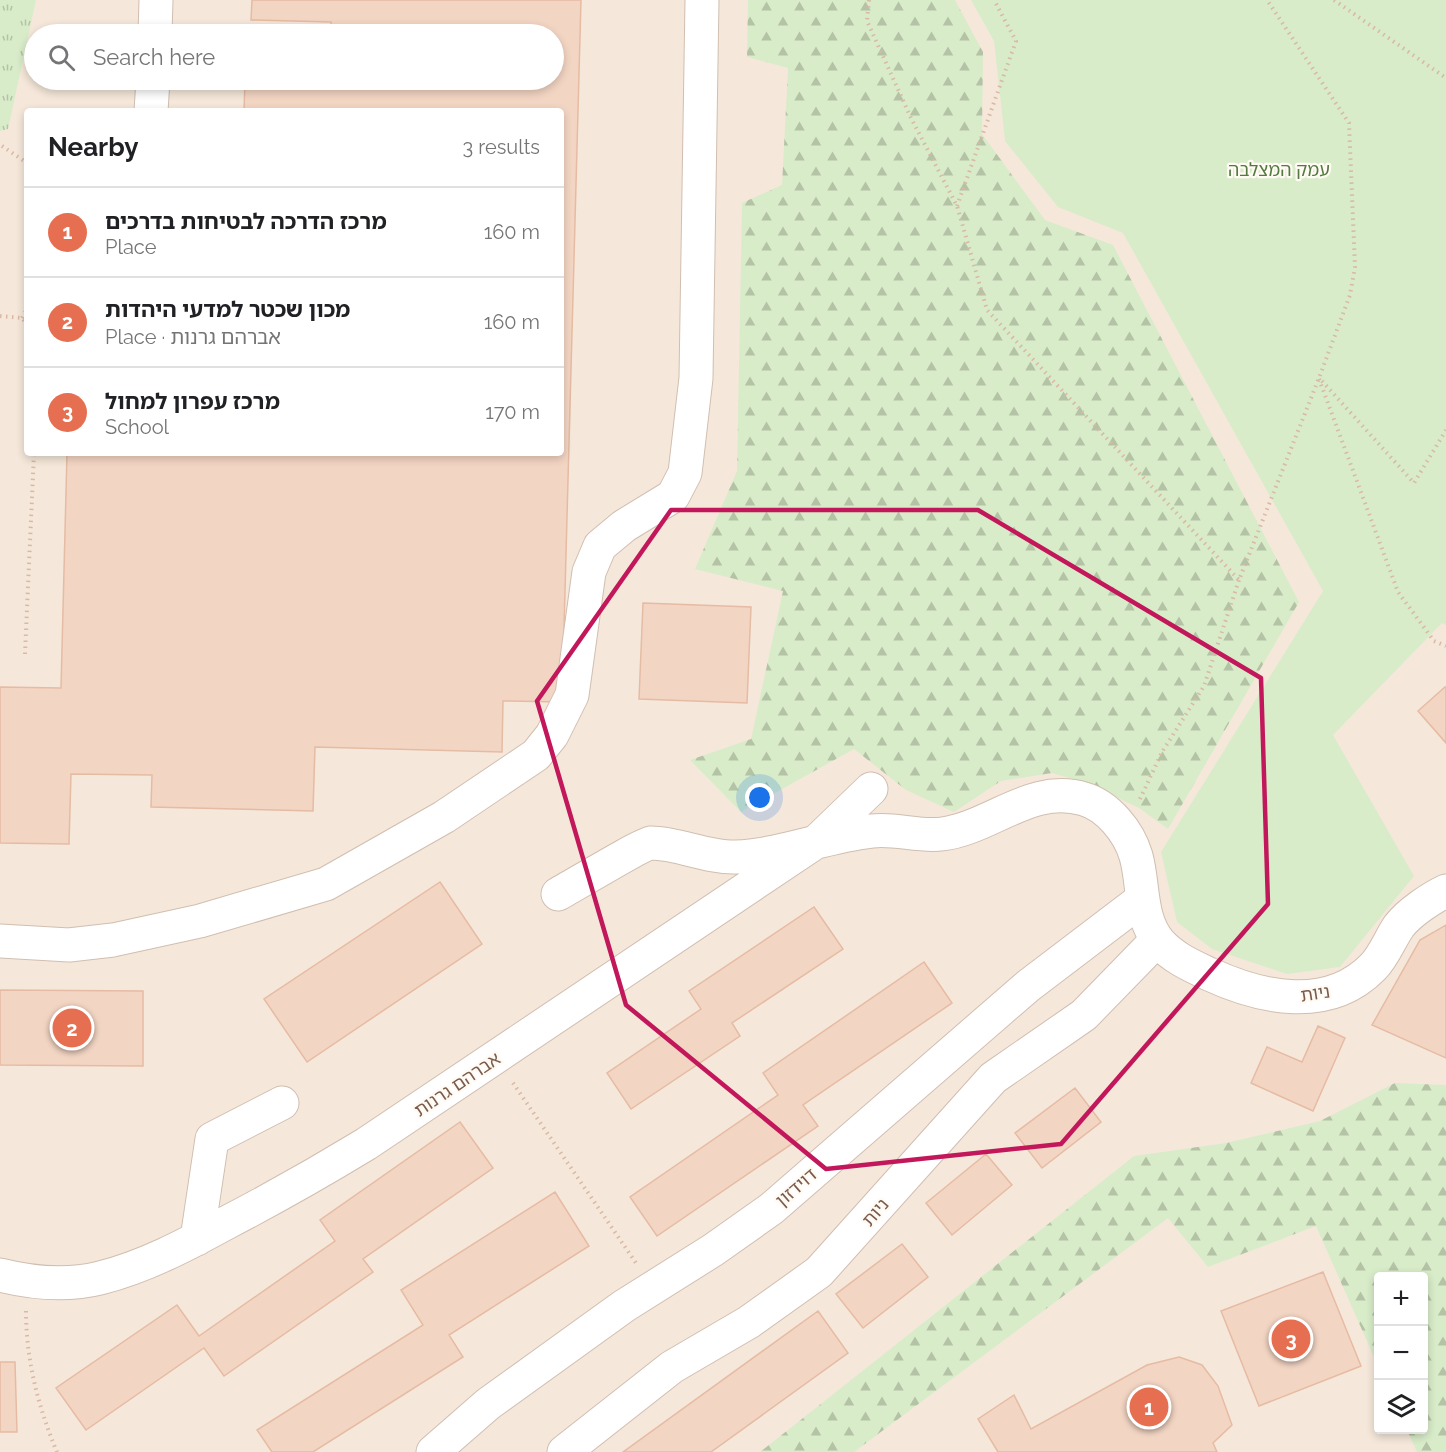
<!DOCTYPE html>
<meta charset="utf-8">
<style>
:root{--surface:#fff;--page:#f2f2f2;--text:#202124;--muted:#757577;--line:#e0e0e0;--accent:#e76f51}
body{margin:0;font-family:Raleway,"Noto Sans Hebrew",sans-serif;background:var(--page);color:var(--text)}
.controls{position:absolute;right:18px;bottom:18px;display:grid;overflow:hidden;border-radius:6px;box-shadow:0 3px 9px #0003}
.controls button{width:54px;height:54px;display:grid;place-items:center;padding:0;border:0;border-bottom:2px solid var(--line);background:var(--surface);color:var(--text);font:30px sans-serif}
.you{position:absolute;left:760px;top:798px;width:21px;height:21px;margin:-15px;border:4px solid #fff;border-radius:50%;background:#1a73e8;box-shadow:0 0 0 9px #1a73e833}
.badge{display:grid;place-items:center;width:39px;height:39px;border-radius:50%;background:var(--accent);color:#fff;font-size:20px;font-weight:700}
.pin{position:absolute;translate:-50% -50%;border:3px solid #fff;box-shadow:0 2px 6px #0006}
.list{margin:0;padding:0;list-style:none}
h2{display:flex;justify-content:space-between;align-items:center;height:78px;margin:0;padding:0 24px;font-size:26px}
h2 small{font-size:20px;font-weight:400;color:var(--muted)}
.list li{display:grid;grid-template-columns:39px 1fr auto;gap:18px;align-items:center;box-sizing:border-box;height:90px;padding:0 24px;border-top:2px solid var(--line)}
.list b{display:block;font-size:22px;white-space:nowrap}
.list p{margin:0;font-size:20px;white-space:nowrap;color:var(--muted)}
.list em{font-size:20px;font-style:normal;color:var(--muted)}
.icon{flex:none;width:33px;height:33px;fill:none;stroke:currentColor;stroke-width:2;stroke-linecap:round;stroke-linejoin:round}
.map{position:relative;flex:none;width:1446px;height:1452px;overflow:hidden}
.search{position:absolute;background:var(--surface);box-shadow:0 3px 9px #0003;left:24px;top:24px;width:540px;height:66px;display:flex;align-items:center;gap:15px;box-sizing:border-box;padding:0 21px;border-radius:33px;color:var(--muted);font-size:22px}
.panel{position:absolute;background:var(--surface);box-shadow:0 3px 9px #0003;left:24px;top:108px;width:540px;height:348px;border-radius:6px}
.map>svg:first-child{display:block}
.residential{fill:#f5e8da;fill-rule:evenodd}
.grass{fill:url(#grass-tufts)}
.forest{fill:url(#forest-firs)}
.park{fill:#d8ecc9}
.building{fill:#f3d5c3;stroke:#e6bba3;stroke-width:1.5}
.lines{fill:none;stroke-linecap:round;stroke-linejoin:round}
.minor-casing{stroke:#d1beb0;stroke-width:35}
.path{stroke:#d9b8a5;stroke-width:4;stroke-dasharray:1.5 4.5;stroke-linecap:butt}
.minor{stroke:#fff;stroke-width:33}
.marked{fill:none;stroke:#c2185b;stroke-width:4.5;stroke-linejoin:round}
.labels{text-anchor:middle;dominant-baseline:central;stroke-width:4.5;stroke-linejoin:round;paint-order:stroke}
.park-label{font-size:18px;fill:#537a41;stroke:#fffaf3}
.street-label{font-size:18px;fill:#7a5c4d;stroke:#fffaf3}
</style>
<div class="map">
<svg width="1446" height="1452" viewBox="0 0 1446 1452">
<defs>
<pattern id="grass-tufts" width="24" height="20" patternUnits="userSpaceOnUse" patternTransform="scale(1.5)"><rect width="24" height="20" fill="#d8ecc9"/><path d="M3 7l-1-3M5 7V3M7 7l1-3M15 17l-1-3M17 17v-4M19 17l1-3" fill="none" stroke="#b4c2a5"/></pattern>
<pattern id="forest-firs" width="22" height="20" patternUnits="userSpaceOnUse" patternTransform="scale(1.5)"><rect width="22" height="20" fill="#d8ecc9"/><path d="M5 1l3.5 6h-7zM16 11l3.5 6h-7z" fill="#b4c2a5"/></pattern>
</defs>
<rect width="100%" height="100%" fill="#fdf6ec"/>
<path class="residential" d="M0 0H1446V1452H0ZM34 34H554V80H34ZM27 111H561V453H27ZM1378 1276H1424V1430H1378Z"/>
<path class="grass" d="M0 0H36L8 129 0 131Z"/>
<path class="forest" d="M748 0H955L983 52 982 134 1045 220 1113 245 1299 602 1168 829 1139 808 1087 783 1052 773 1001 781 954 812 906 790 854 749 741 812 690 760 751 739 783 591 695 569 737 471 742 203 782 185 788 68 747 57Z
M1395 1083 1446 1085V1452H1417L1407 1430H1424V1276H1378V1366L1316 1226 1208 1267 1168 1218 854 1452H760L1134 1156 1226 1143 1320 1121Z"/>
<path class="park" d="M971 0H1446V625L1442 623 1333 735 1414 876 1340 967 1287 974 1212 949 1177 922 1161 852 1323 591 1123 233 1058 207 1005 141 994 41Z"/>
<path class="building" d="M252 0H581L562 702 503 701 502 752 315 747 313 811 151 807 152 775 71 774 69 844 0 843V687L61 688 67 453H561V111H244L245 80H554V34H331V22L251 20Z
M643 603 751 607 747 703 639 699Z
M1445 687H1446V743L1418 711Z
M440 882 482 944 307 1062 264 999Z
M814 907 843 949 732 1023 740 1036 631 1109 607 1073 701 1009 689 991Z
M1446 925V1058L1372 1025 1420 940Z
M924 962 952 1003 803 1105 818 1126 657 1236 630 1197 778 1095 763 1073Z
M0 990 143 991V1066L0 1065Z
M1318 1026 1345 1038 1313 1111 1251 1083 1267 1047 1302 1062Z
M1075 1088 1101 1122 1042 1168 1015 1133Z
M460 1122 493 1168 363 1259 373 1272 224 1376 204 1348 86 1430 56 1388 177 1305 199 1336 335 1241 320 1220Z
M986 1154 1012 1185 952 1235 926 1203Z
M555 1192 589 1246 449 1335 463 1357 313 1452H272L257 1430 423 1325 401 1290Z
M902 1244 928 1277 863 1328 836 1294Z
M1323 1272 1361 1366 1259 1406 1221 1311Z
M818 1311 848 1353 711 1452H623Z
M1179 1357 1202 1365 1218 1386 1232 1425 1213 1443 1217 1452H998L978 1419 1014 1395 1031 1429 1147 1365Z
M0 1362H15L17 1432H0Z"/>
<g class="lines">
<defs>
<path id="minor" d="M155 34 156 0
M151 111 153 80
M558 894C571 887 642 844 651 843 678 843 708 858 736 857 782 855 826 836 872 831 895 828 919 837 942 834 991 828 1032 783 1084 799 1108 806 1129 832 1136 856 1144 884 1139 919 1160 943 1174 958 1190 965 1209 974 1261 998 1328 1013 1373 967 1384 956 1390 939 1399 926 1409 913 1431 898 1446 891
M0 941 69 945 113 940 200 921 326 884 444 817 536 755 552 735 572 695 589 572 600 546 624 526 673 496 685 473 696 378 702 0
M197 1239 212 1139 282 1103
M0 1275C32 1283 68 1286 100 1278 144 1267 186 1245 226 1223 274 1198 320 1172 366 1144L816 842 871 789
M433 1452 488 1404 624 1306 713 1250 771 1209 1028 986 1141 900
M564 1452 672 1367 749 1322 819 1272 993 1078 1084 1015 1157 940"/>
</defs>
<use href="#minor" class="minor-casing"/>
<path class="path" d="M869 0 867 21 911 118 957 206 987 310 1239 580 1319 378 1350 295 1355 267 1349 123 1267 0
M1334 0 1446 78
M2 146 27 163
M957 206 1016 41 994 0
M0 316 22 318 27 324
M22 318 27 309
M1319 379 1398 592 1434 641 1446 646
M1322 381 1414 483 1446 430
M25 654 34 453
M1140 799 1162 752 1204 686 1239 580
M513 1083 636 1263
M26 1311C26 1359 38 1407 57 1452"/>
<use href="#minor" class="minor"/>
</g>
<path class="marked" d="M671 510H978L1261 678 1268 904 1061 1144 826 1169 626 1005 537 701Z"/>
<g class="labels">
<g class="park-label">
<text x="1279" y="169">עמק המצלבה</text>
</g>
<g class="street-label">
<text transform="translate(1315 993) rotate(-9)">ניות</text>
<text transform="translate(457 1084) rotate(-34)">אברהם גרנות</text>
<text transform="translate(796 1187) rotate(-41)">דוידזון</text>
<text transform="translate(875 1212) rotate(-49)">ניות</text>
</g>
</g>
</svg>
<div class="controls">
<button>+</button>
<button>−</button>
<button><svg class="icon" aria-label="layers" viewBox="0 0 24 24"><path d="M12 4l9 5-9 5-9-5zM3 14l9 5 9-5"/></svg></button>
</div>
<div class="you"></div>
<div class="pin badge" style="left:1149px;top:1407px">1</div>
<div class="pin badge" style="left:72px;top:1028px">2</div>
<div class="pin badge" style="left:1291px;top:1339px">3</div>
<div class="search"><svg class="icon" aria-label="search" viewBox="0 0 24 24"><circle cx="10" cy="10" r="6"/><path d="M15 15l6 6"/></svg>Search here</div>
<section class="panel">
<h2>Nearby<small>3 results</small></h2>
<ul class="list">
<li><span class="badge">1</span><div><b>מרכז הדרכה לבטיחות בדרכים</b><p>Place</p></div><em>160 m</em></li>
<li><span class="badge">2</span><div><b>מכון שכטר למדעי היהדות</b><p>Place · אברהם גרנות</p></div><em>160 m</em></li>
<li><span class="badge">3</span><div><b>מרכז עפרון למחול</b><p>School</p></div><em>170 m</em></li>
</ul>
</section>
</div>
